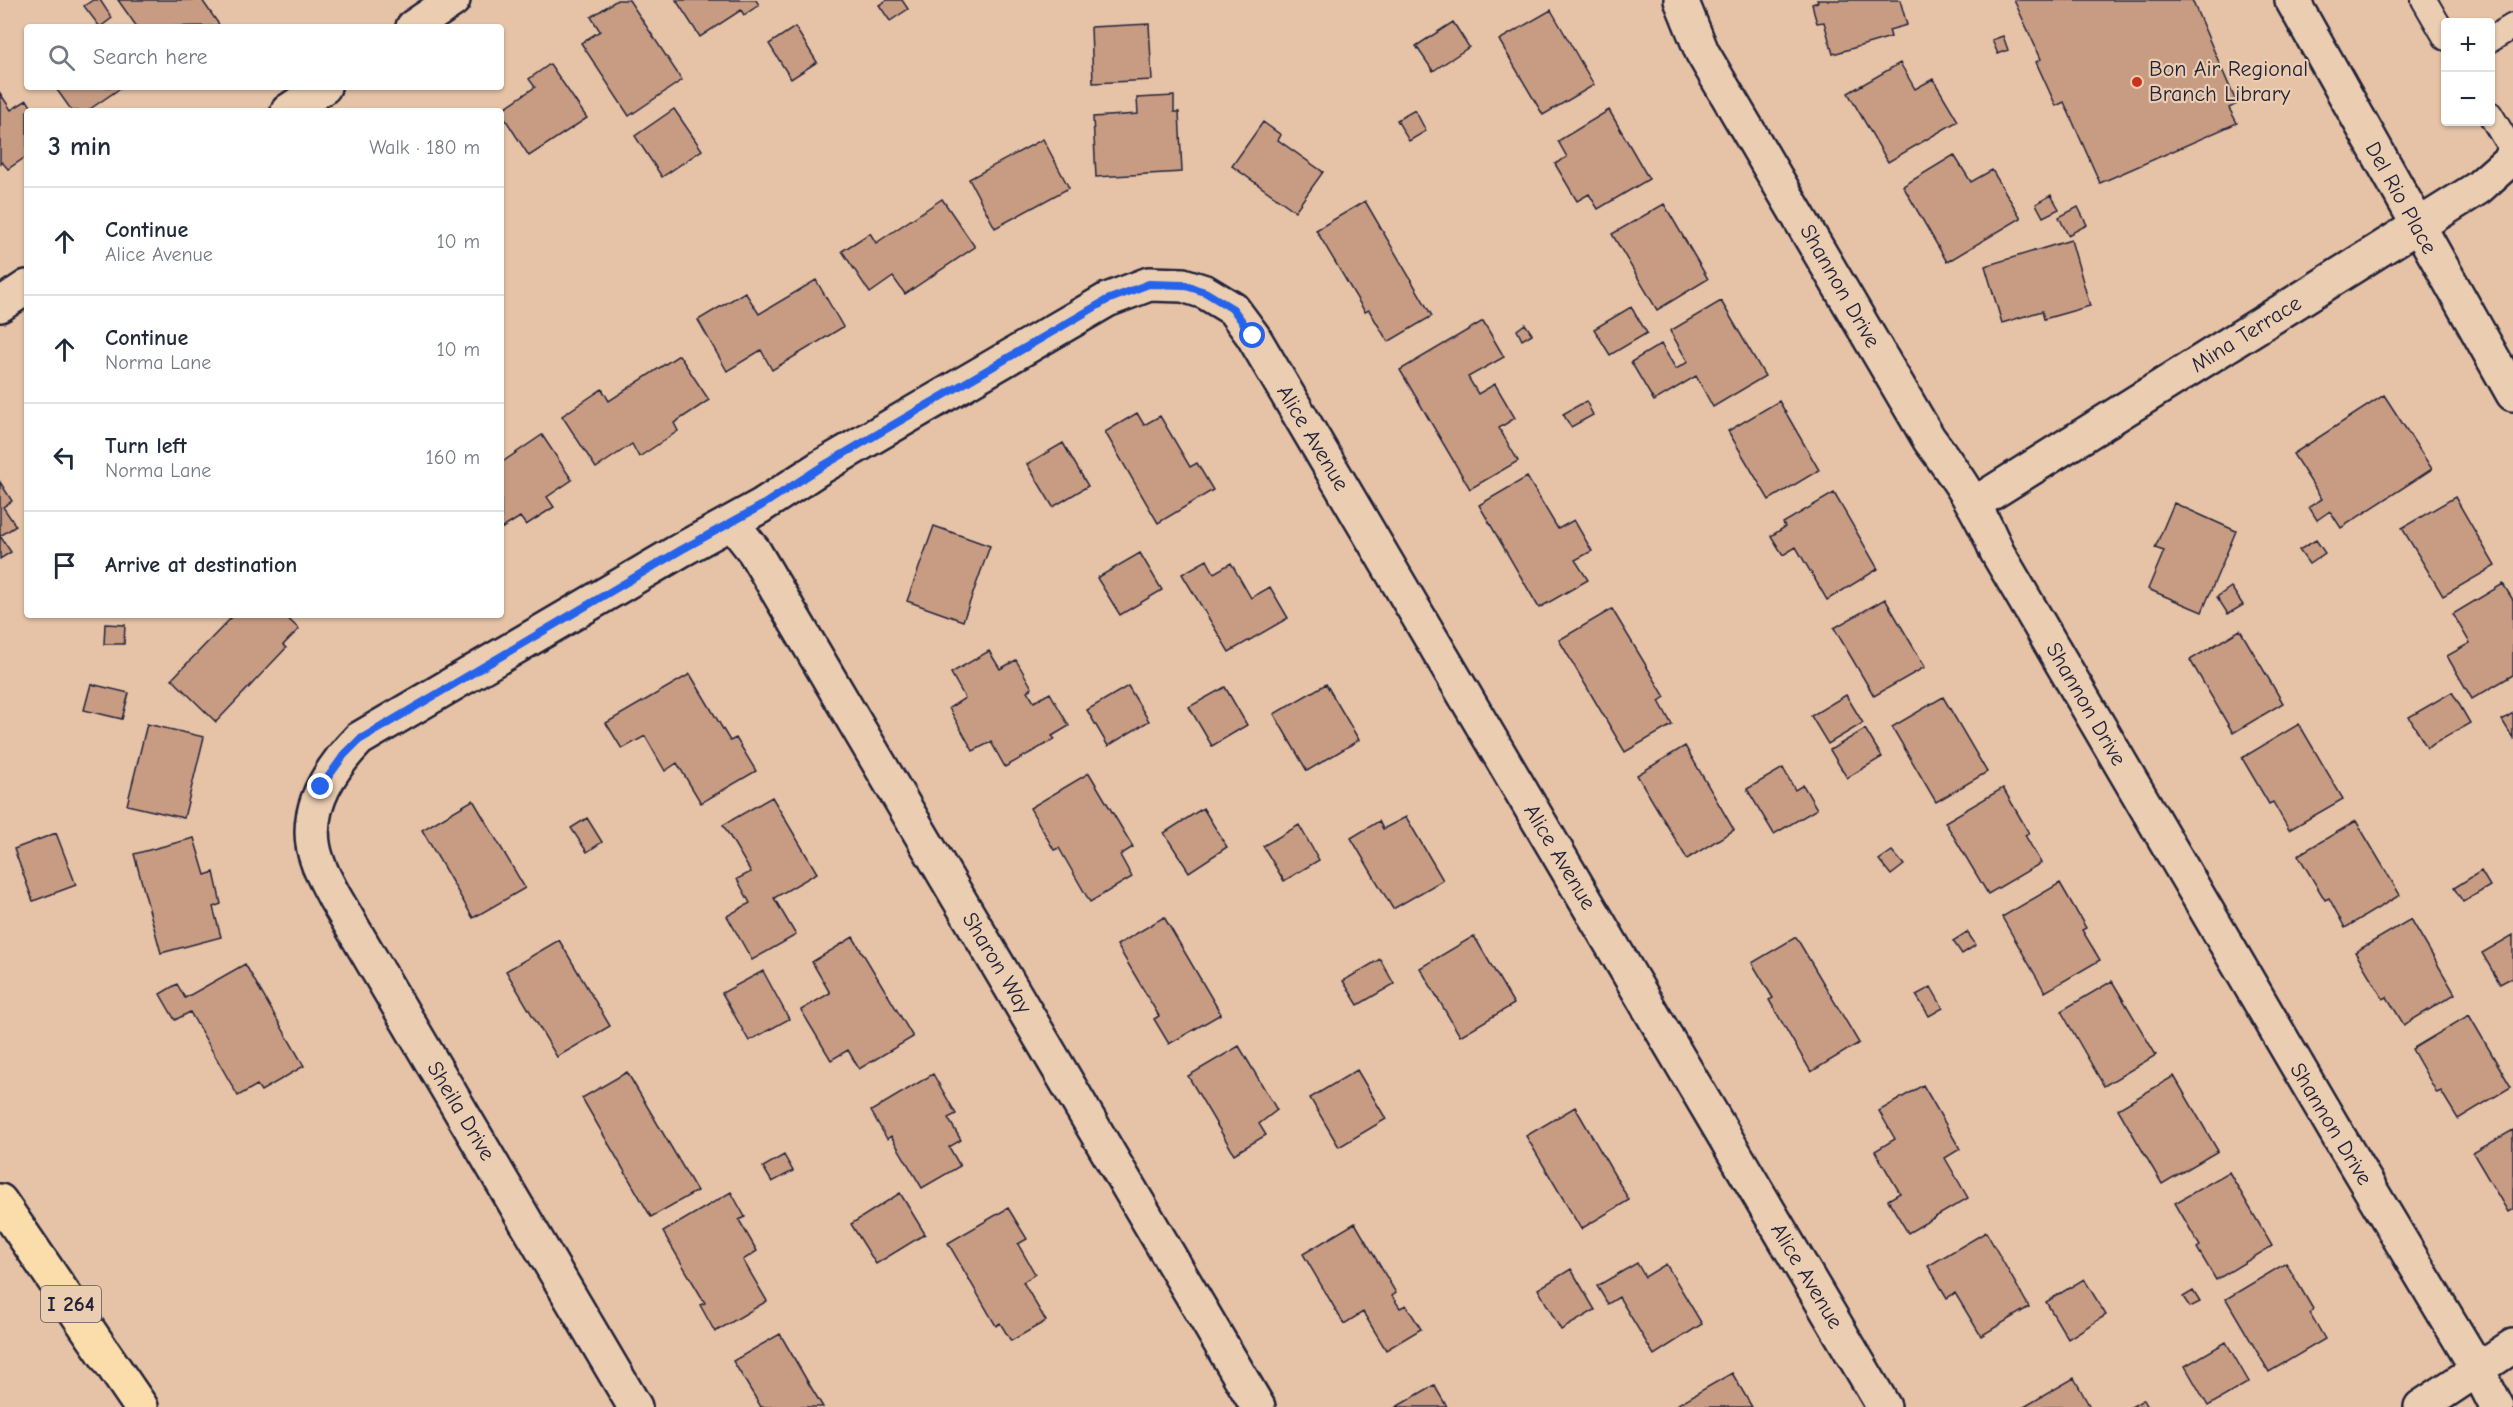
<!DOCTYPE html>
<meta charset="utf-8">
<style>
:root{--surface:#fff;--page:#f6f6f7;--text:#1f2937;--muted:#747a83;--line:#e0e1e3}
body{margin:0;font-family:"Comic Neue",sans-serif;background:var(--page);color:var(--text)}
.controls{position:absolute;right:18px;top:18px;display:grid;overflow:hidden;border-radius:6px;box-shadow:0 2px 4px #0004}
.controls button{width:54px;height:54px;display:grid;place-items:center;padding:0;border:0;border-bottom:2px solid var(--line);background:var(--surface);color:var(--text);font:30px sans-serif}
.stop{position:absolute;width:18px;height:18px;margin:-14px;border:4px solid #2563eb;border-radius:50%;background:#fff}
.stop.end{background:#2563eb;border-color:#fff;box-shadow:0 2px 6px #0008}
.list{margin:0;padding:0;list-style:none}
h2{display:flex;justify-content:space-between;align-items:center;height:78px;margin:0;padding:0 24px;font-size:26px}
h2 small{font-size:20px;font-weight:400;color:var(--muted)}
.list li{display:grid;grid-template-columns:39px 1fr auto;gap:18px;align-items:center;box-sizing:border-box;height:108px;padding:0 24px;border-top:2px solid var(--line)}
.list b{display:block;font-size:22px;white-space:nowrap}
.list p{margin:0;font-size:20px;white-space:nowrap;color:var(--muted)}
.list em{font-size:20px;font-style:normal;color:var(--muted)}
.icon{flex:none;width:33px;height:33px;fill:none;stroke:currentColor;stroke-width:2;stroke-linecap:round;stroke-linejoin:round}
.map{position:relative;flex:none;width:2513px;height:1407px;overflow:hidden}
.search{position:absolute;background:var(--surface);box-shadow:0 2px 4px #0004;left:24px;top:24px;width:480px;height:66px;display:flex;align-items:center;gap:15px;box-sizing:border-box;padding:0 21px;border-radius:6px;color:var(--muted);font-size:22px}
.panel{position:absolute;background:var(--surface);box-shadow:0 2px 4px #0004;left:24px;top:108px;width:480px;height:510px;border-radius:6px}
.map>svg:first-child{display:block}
.building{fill:#c89c83;stroke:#22223b;stroke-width:1.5}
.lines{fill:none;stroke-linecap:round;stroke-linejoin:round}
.lane-casing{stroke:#22223b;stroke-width:28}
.street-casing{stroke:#22223b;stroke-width:38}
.highway-casing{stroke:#22223b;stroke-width:38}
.lane{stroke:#ebceb1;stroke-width:24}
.street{stroke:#ebceb1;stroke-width:33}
.highway{stroke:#fbddab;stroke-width:33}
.route{stroke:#2563eb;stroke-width:8}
.poi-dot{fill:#c8321e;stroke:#ebceb1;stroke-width:2}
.labels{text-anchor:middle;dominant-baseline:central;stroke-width:4.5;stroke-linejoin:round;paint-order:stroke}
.shield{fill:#ebceb1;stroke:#5e565e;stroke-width:1.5}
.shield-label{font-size:21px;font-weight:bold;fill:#22223b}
.poi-label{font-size:22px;fill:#22223b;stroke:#ebceb1;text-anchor:start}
.street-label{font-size:22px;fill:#22223b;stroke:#ebceb1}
</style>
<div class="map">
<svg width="2513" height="1407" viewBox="0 0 2513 1407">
<rect width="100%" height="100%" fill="#e6c3a6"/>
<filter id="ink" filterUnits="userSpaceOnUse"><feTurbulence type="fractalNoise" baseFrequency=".0167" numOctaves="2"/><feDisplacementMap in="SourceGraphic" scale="12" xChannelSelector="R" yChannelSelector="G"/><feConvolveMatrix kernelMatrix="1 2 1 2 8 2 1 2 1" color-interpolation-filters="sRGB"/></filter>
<g filter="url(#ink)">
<path class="building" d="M93 0H100L112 18 100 27 84 6Z
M118 0H202L220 26 137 27Z
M617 0H629L682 80 629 116 581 43 600 31 591 17Z
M676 0H756L759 5 744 15 741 10 700 37Z
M887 0H902L908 9 890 21 879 5Z
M1817 0H1900L1907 25 1889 30 1891 37 1833 54 1824 22 1817 23 1814 13 1812 4 1818 2Z
M2014 0H2192L2237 104 2229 108 2237 123 2100 183 2064 102 2056 106 2036 62 2041 59Z
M1551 10 1594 85 1543 115 1499 40Z
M1453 22 1469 47 1433 71 1416 46Z
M1149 24 1152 80 1093 83 1091 27Z
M795 27 817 62 791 79 769 44Z
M2003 36 2008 50 1998 54 1992 40Z
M1900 63 1915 89 1933 79 1958 121 1888 162 1848 93Z
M550 64 587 118 529 156 500 111 535 87 529 79Z
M55 87H122L87 111H72Z
M0 93 11 110 27 100 34 111H27V156L8 169 2 162 0 164Z
M1174 96V112H1179L1182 172 1096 177 1093 117 1138 114 1137 98Z
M674 109 702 150 662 177 635 136Z
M1415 110 1426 131 1409 141 1397 120Z
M1609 110 1649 179 1598 209 1589 194 1577 201 1555 164 1567 157 1558 141Z
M1263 122 1281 135 1278 140 1323 172 1295 211 1232 166Z
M1043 139 1069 188 995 228 969 179Z
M1954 155 1971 182 1992 170 2021 218 1947 262 1903 186Z
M2051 195 2059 209 2043 217 2036 204Z
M942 199 975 247 905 294 893 277 870 293 842 251 870 233 876 243Z
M1365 201 1432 316 1388 342 1369 310 1365 312 1316 230Z
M1664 204 1708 279 1657 310 1612 234Z
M2078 207 2087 225 2068 235 2059 217Z
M2071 240 2090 306 2044 319 2042 311 2002 323 1985 266Z
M816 280 843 327 772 370 761 350 727 371 698 320 745 292 759 314Z
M1721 301 1765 376 1713 407 1696 376 1654 401 1631 362 1661 344 1676 369 1688 362 1670 331Z
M1631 307 1647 333 1610 355 1594 329Z
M1483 321 1504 357 1468 377 1478 394 1495 384 1515 418 1499 428 1518 461 1470 489 1400 370Z
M1525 324 1532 334 1522 340 1517 330Z
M679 355 709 400 674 423 678 431 639 457 632 444 596 468 562 416 602 389 609 401Z
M2384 395 2432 469 2341 528 2330 511 2317 520 2309 507 2322 499 2293 454Z
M1586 401 1593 415 1571 427 1563 414Z
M1779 401 1819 470 1769 500 1728 431Z
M1137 413 1144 425 1160 416 1190 467 1197 463 1213 490 1158 523 1105 432Z
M542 435 572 480 547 497 554 507 526 525 520 517 501 529V463Z
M1063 443 1088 486 1053 507 1027 464Z
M1527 477 1558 529 1574 520 1592 551 1575 560 1588 580 1539 608 1479 505Z
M0 482 12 501 3 507 16 526 0 536 11 552 0 559Z
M1834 493 1878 569 1827 600 1796 547 1783 555 1771 536 1785 527 1783 523Z
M2455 497 2495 566 2443 596 2402 528Z
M2174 503 2236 531 2202 612 2148 589 2164 551 2155 548Z
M934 526 990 546 963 621 907 601Z
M2316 540 2325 553 2309 564 2299 550Z
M1140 553 1162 590 1120 615 1097 578Z
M1207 560 1214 573 1231 563 1251 598 1270 587 1288 618 1229 652 1182 574Z
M2503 584 2513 600V675L2472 699 2447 656 2470 643 2453 614Z
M2231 587 2243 605 2228 614 2217 597Z
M1885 599 1925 667 1874 696 1834 628Z
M1612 609 1665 697 1659 701 1672 725 1625 752 1559 640Z
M234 615H284L299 629 283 645 286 648 216 722 172 679Z
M105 624 125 625 124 644H104Z
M2240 630 2283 703 2233 733 2190 660Z
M989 651 1000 669 1016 660 1032 688 1027 691 1034 702 1050 693 1069 726 1052 736 1055 739 1005 767 991 742 973 751 949 708 965 698 951 673Z
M690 674 730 741 736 738 756 771 701 803 677 763 665 771 645 736 622 749 606 723Z
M91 684 129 693 122 719 84 710Z
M1326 684 1359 740 1307 771 1274 714Z
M1128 686 1149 721 1108 746 1087 710Z
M1225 687 1247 725 1212 746 1189 707Z
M2452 692 2470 723 2427 748 2409 717Z
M1846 695 1863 723 1828 744 1811 716Z
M1943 697 1987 772 1936 802 1892 727Z
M2513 713V738L2502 720Z
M147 724 204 737 184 818 127 805Z
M2299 724 2343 799 2289 830 2273 802 2269 804 2242 758Z
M1865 729 1882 757 1847 778 1830 750Z
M1685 746 1734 830 1687 859 1637 775Z
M1783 768 1795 790 1803 785 1817 809 1774 834 1747 789Z
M1089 773 1133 847 1120 855 1132 877 1090 902 1063 855 1059 848 1054 850 1030 808Z
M2003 788 2029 833 2025 835 2041 863 1988 894 1945 822Z
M772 797 817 873 774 898 796 935 752 960 727 916 750 903 737 879 751 872 723 825Z
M473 800 525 888 473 918 422 830Z
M1203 808 1227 847 1189 872 1164 833Z
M1406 817 1443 880 1393 909 1351 838 1379 821 1383 829Z
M587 818 602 842 587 852 571 828Z
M2356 821 2400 895 2345 928 2329 898 2325 900 2298 855Z
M1299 825 1319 860 1284 881 1263 846Z
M56 833 76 885 33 901 14 849Z
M194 838 205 875 214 872 221 904 213 907 221 937 161 953 134 854Z
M1892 851 1904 865 1891 875 1879 860Z
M2481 871 2490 886 2463 902 2454 888Z
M2060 883 2086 928 2082 930 2100 960 2045 992 2002 917Z
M1164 917 1221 1014 1169 1044 1154 1019 1159 1016 1117 945Z
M2411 919 2455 994 2404 1025 2387 997 2383 999 2355 952Z
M1967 932 1976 945 1962 954 1953 941Z
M2513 935V977L2500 984 2482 953Z
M1474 936 1514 1004 1460 1036 1420 968Z
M853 937 913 1037 859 1069 848 1050 831 1060 801 1010 830 993 812 962Z
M1796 937 1859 1043 1811 1072 1769 1000 1773 998 1752 963Z
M559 940 610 1026 557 1057 506 971Z
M1380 959 1394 984 1358 1005 1343 981Z
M245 964 304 1066 261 1091 257 1085 238 1096 190 1012 175 1020 160 994 177 984 185 998Z
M763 971 789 1019 749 1041 722 993Z
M2112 981 2156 1055 2104 1086 2061 1011Z
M1931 987 1943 1008 1929 1016 1916 995Z
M2469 1015 2511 1087 2458 1119 2441 1091 2437 1093 2412 1049Z
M1239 1046 1277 1110 1259 1124 1266 1135 1234 1154 1188 1076Z
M1357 1070 1386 1119 1339 1147 1310 1098Z
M627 1072 697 1191 651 1217 582 1098Z
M933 1074 956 1114 948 1118 961 1140 949 1147 960 1166 922 1188 891 1136 887 1139 871 1111Z
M2174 1076 2218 1151 2162 1184 2118 1109Z
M1923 1085 1960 1149 1945 1158 1968 1198 1908 1233 1888 1200 1900 1193 1875 1151 1895 1139 1879 1111Z
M1575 1107 1629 1200 1581 1229 1526 1136Z
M2513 1130V1209L2508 1212 2473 1153Z
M784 1155 793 1171 772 1182 763 1167Z
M2229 1172 2272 1246 2216 1280 2197 1248 2200 1246 2175 1203Z
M731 1192 745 1217 739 1220 757 1251 743 1260 767 1301 715 1332 700 1305 705 1303 663 1232Z
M900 1193 925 1234 876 1264 851 1224Z
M1008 1208 1027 1239 1018 1244 1035 1274 1023 1282 1046 1321 1011 1341 1000 1323 996 1326 948 1243Z
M1355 1223 1396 1293 1392 1296 1400 1308 1406 1305 1421 1329 1386 1350 1363 1312 1344 1324 1303 1254Z
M1986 1232 2029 1307 1981 1336 1955 1293 1947 1298 1928 1266Z
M1637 1263 1645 1277 1666 1264 1702 1324 1654 1355 1619 1297 1608 1304 1597 1286Z
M2286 1263 2313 1309 2310 1313 2325 1339 2269 1372 2226 1299Z
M1571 1269 1595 1310 1561 1330 1538 1289Z
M2084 1279 2106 1315 2068 1339 2046 1302Z
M2193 1291 2200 1302 2190 1307 2183 1297Z
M780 1334 809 1384 823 1407H761L733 1361Z
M2226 1342 2249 1382 2208 1406 2185 1366Z
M1732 1373 1752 1407H1679L1678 1404Z
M2074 1378 2090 1407H2024Z
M1434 1385 1447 1407H1396Z
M2144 1400 2148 1407H2131L2143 1400Z"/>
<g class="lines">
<defs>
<path id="lane" d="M2424 0 2446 38
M2490 40 2513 26
M2490 114 2513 152"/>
<path id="street" d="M1681 0 1702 52 1929 439C1956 475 1980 510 1997 552L2339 1137 2478 1370 2497 1407
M2292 0 2513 394
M413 27 453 0
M288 111 324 87
M0 305 27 287
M1974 504 2478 188 2513 157
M732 523 754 551 1258 1407
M635 1407 335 898C329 886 321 873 317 860 301 814 327 772 359 739L681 550 761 506 821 467 1107 300 1149 284 1183 285 1205 292 1233 309 1253 336 1884 1407
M2421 1407 2513 1346"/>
<path id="highway" d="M0 1201 141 1407"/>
</defs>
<use href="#lane" class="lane-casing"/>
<use href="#street" class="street-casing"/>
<use href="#highway" class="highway-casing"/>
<use href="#lane" class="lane"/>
<use href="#street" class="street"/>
<use href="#highway" class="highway"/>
</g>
</g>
<g class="lines" filter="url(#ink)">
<path class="route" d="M321 787 344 755 359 740 681 550 761 506 821 467 1107 300 1149 284 1183 285 1205 292 1233 309 1253 336"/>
</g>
<circle class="poi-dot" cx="2137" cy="82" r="6"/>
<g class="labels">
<rect class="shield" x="41" y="1286" width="60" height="36" rx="4.5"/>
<g class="shield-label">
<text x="71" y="1304">I 264</text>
</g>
<g class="poi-label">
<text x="2149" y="69">Bon Air Regional<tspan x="2149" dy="25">Branch Library</tspan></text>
</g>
<g class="street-label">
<text transform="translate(2401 198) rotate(61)">Del Rio Place</text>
<text transform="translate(1840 286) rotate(60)">Shannon Drive</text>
<text transform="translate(2246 334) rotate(-32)">Mina Terrace</text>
<text transform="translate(1313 438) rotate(59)">Alice Avenue</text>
<text transform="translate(2086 704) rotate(60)">Shannon Drive</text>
<text transform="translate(1560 857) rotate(59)">Alice Avenue</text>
<text transform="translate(997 963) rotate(59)">Sharon Way</text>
<text transform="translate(461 1111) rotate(59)">Sheila Drive</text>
<text transform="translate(2331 1124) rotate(59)">Shannon Drive</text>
<text transform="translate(1807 1276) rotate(59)">Alice Avenue</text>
</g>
</g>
</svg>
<div class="controls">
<button>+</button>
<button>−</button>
</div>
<div class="stop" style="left:1253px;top:336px"></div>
<div class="stop end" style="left:321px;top:787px"></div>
<div class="search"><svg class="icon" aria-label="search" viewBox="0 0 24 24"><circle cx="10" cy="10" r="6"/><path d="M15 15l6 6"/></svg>Search here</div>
<section class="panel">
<h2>3 min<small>Walk · 180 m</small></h2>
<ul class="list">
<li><svg class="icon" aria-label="ahead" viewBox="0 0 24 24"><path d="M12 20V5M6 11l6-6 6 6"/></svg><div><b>Continue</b><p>Alice Avenue</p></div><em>10 m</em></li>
<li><svg class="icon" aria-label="ahead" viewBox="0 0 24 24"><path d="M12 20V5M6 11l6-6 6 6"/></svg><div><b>Continue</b><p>Norma Lane</p></div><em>10 m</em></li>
<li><svg class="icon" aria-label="left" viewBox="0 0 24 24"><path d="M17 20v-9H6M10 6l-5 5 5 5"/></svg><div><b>Turn left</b><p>Norma Lane</p></div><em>160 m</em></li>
<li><svg class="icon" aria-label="arrive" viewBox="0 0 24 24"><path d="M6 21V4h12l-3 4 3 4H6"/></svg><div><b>Arrive at destination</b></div></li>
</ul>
</section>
</div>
